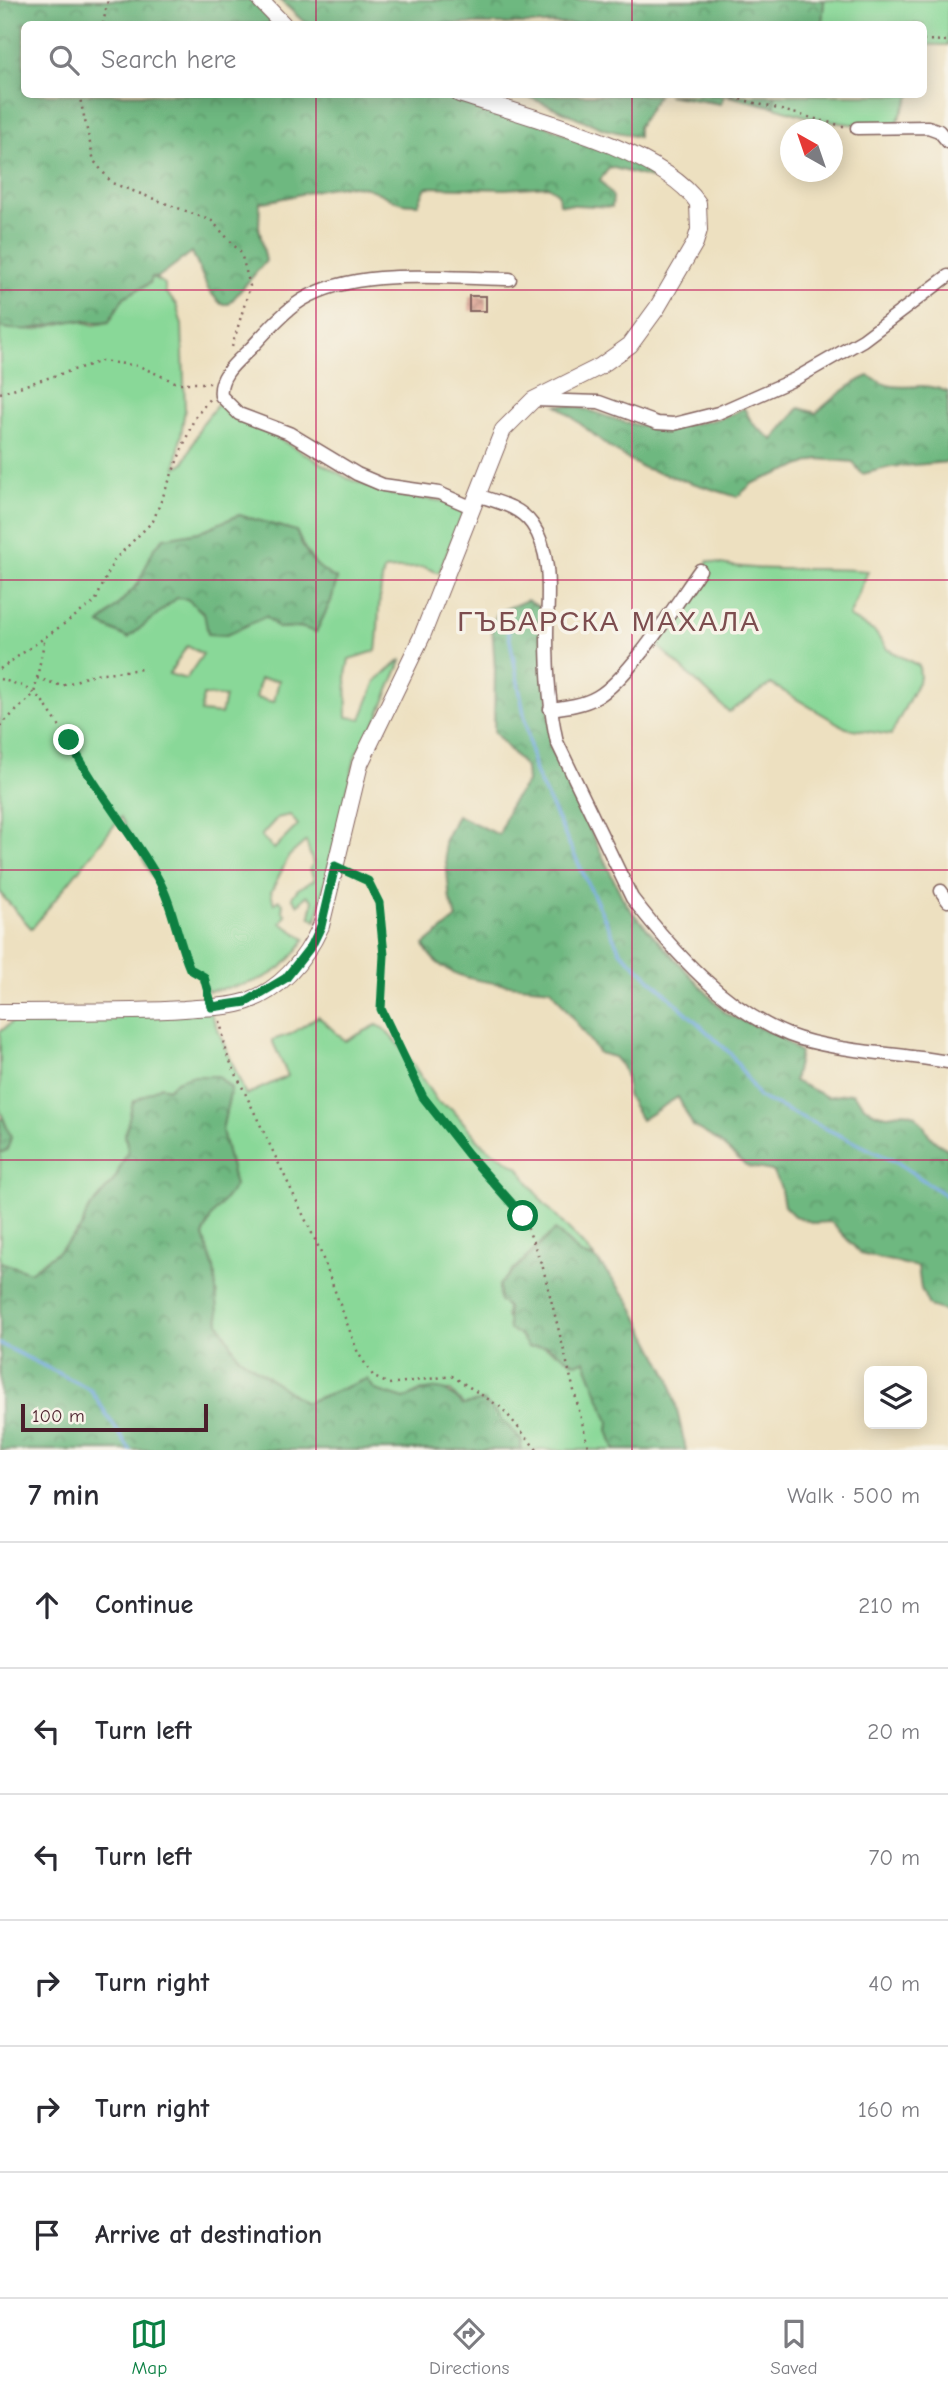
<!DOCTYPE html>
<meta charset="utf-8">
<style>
:root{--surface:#fff;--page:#f7f7f7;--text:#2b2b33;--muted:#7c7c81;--line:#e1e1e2;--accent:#0b8043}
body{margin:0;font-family:"Comic Neue",sans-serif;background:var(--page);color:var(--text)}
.controls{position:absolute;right:21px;bottom:21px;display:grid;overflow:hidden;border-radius:10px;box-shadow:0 4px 18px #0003}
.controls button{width:63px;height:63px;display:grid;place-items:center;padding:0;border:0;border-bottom:2px solid var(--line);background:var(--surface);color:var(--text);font:35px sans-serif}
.compass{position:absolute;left:780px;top:119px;width:63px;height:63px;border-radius:50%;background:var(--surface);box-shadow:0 4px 18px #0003;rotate:320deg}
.scale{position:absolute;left:21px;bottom:18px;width:187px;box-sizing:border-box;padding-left:7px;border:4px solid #4a1f2b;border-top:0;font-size:19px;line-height:24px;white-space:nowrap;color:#4a1f2b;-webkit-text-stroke:5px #f7f3e8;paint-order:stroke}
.stop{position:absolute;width:21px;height:21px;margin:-16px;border:5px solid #0b8043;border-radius:50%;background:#fff}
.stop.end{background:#0b8043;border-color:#fff;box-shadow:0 2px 7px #0008}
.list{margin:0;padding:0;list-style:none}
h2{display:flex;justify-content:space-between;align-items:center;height:91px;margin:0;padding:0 28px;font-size:30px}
h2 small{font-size:23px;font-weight:400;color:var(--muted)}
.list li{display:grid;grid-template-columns:46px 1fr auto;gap:21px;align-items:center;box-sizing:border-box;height:126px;padding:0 28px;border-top:2px solid var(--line)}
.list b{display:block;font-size:26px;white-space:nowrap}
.list em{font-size:23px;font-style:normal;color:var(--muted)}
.icon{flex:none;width:38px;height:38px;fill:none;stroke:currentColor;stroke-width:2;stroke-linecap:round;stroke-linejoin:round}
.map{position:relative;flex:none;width:948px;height:1450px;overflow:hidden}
.search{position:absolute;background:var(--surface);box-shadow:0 4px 18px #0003;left:21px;right:21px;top:21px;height:77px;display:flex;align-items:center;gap:18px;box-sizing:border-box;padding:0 24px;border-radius:10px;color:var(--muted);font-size:26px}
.sheet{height:847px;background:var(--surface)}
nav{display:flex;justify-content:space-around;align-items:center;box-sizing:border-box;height:98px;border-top:2px solid var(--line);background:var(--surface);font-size:19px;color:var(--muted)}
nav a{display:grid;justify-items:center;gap:4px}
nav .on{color:var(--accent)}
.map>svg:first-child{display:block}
.grass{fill:#89d898;stroke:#6a7c62;stroke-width:2;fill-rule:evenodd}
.forest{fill:url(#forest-crowns);stroke:#5c6c56;stroke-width:2}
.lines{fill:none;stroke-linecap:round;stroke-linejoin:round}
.stream{stroke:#71a8df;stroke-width:3.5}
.building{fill:url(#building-cross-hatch)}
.minor-casing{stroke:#83635f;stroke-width:15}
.tertiary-casing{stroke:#83635f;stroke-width:18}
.path{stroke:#83635f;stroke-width:2.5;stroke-dasharray:2 5;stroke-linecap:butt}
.minor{stroke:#fff;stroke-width:12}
.tertiary{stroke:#fff;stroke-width:16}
.route{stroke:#0b8043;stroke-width:9}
.grid{fill:none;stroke:#c2185b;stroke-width:2;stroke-opacity:0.55}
.labels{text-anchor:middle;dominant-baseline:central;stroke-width:7;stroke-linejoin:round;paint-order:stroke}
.neighbourhood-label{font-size:28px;letter-spacing:2px;fill:#7d4d4f;stroke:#f7f3e8}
</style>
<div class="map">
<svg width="948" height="1450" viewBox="0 0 948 1450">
<defs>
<pattern id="forest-crowns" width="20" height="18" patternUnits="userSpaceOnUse" patternTransform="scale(1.75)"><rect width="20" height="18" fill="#6eb880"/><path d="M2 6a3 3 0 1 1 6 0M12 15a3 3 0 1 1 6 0" fill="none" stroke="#5c9569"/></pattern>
<pattern id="building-cross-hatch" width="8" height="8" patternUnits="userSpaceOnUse" patternTransform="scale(1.75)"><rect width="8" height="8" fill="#dda393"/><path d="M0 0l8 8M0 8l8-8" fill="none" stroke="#b58478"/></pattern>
</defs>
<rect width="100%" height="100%" fill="#f7f3e8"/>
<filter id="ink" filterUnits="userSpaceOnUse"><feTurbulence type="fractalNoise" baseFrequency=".0143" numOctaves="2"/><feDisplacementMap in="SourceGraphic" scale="14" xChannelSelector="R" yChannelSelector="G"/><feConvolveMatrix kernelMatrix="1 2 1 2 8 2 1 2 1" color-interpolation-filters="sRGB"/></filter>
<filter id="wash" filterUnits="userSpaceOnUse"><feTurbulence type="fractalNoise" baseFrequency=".00686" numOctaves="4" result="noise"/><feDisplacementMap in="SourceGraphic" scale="28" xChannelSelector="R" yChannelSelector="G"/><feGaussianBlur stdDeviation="1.57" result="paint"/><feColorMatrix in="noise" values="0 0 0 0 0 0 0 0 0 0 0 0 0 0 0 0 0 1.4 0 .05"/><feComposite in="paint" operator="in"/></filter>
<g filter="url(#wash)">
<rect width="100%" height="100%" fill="#ede0c0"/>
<path class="grass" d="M824 0H948V45H924L923 24H822Z
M772 95H911L896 124C847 127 822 122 775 107V96Z
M152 277 165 284V292L176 304 182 325 185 409 176 467 184 463 202 424 218 404 349 479 393 495 467 504 439 573 424 567 384 570C377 598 380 622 376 651L349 659 346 675 347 717 361 719 376 681 402 659 377 719 356 754 316 921 310 916 313 901 307 895 298 905 292 897 298 889 314 880 310 868 313 864 306 841 289 856 271 892 274 904 279 900 283 904 282 911 286 915 281 923 305 939C280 980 252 984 208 991L191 966 168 907 121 817 34 926 31 928 0 893V327L35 330 75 320 95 325 109 322 124 297 150 283ZM239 515 296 531C306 554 314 568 337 579L331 601 316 632 300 627 278 628 267 616 226 635 187 598H176L128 638 100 624 138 584 164 539 199 532ZM187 646 203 654 186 679 169 674ZM260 679 279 680 274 702 256 698ZM203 695 225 697 221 714 201 712ZM290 815 298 825 274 849 261 836 277 818Z
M708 561C760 575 815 565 868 571L849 617 875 632 887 649 919 666 920 678 891 735 846 728 771 684 729 712 656 644 683 607Z
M209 1009 246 1095 288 1076 272 1040 291 1034 318 1016 345 1041 377 1025 384 1029 405 1052 438 1103 451 1108 484 1146 518 1167 542 1201 596 1259 580 1254 555 1230 499 1285 500 1301 507 1307 506 1317C524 1339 557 1356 585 1361L610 1423 608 1430 615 1450H520L522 1441 463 1405 451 1391 422 1390 404 1399 375 1390 367 1379 305 1403 238 1356 219 1323 214 1268 203 1236 211 1217 235 1186 222 1130 231 1088 176 1081 125 1134 128 1150 115 1179 87 1212 82 1227 61 1249 30 1272 0 1262V1153L7 1150 11 1137 0 1110V1032L24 1012Z"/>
<path class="forest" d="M0 0H255L276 24H24V94L439 95 486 102 644 165 663 181 610 167 600 180 613 197 612 207 559 204 558 193 548 186 505 189 426 187 418 204C389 205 384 191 362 187 328 182 293 199 260 202L259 227 266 261 229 304H221L209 291 192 252 157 278 152 277 150 283 124 297 109 321C94 325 84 318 71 321 46 325 26 334 0 327Z
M280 0H824L822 24H306Z
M524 95H658L638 127V137L604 129Z
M667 95H775V107L724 95 721 104Z
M869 376C902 398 915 377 948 392V462L891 467 862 474 853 462 818 459 753 483 737 497 641 467 609 447 557 405C586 405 609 420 637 425 665 430 720 423 744 408L752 423 773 440 799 408 816 413C829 401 853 382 869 376Z
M239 515 296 531C306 554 314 568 337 579L331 601 316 632 300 627 278 628 266 616 226 635 208 634 204 613 187 599 177 598 128 638 100 624 138 584 154 548 164 538 199 532Z
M527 600 542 609 545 620 551 748 622 897 633 913 726 1014 780 1036 800 1053 794 1081 827 1097 852 1093C860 1101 869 1113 882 1115 893 1117 904 1108 914 1115 930 1127 922 1137 948 1149V1312L929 1306 921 1289 918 1267 861 1254 831 1222 814 1223 794 1216 784 1206 780 1185 772 1171 746 1166 718 1141 693 1126 678 1097 641 1120 627 1095V1080L622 1066 614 1057 599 1053 551 989C512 984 441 986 424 945L457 918 450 901 444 842 457 815 499 835 510 805 527 782 526 768 494 732 495 670 492 625 498 612Z
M190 1076H218L231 1088 222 1130 235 1186 211 1217 203 1236 214 1268 219 1323 238 1356 305 1403 367 1379 375 1390 404 1399C431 1387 442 1382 463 1405L484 1401 522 1441 520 1450H0V1262L30 1272 61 1249 82 1227 87 1212 115 1179 128 1150 125 1134 133 1102 161 1086 168 1089 176 1081Z
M3 1118 11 1137 7 1150 0 1153V1120Z
M555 1230 580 1254 596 1259 629 1300 670 1379 686 1450H615L608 1430 609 1422 585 1361 575 1363 547 1346 528 1347 519 1334 509 1330 507 1307 500 1301 499 1285Z"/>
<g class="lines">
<path class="stream" d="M506 619 535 772 620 951 731 1054 759 1097 898 1163 948 1197
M0 1344 90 1389 130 1450"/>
</g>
<g id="blocks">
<path class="building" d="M469 296H486V311H469Z"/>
</g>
</g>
<g filter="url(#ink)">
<use href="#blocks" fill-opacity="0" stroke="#83635f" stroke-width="2"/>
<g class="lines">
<defs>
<path id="minor" d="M857 128 928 127 939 131 948 142
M534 400 599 402 657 423 674 424 718 413 795 379 863 340 948 276
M477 495C497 502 519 506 532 524 554 555 547 599 547 635 547 670 549 707 557 742L632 898C674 952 724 1009 789 1035 833 1052 899 1053 948 1062
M471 507 439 493 383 485 357 474 289 433 239 414 221 396C218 375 238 361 251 348 266 332 283 312 302 300 358 266 447 279 510 279
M550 709C566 707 583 705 597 697 630 678 677 602 700 570
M941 891 948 901"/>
<path id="tertiary" d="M260 0 283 24
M0 1012C61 1011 122 1013 184 1009 204 1007 229 1008 248 1001 283 988 306 958 321 926L360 764 422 636 503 430 533 400 599 367 630 345 657 308 695 243 699 230 698 203C662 149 522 115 459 94"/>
</defs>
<use href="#minor" class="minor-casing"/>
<use href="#tertiary" class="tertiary-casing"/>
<path class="path" d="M103 24 108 0
M923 40 948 41
M79 94 94 161 112 183 212 221 241 253 250 286 232 347
M720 94 847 127
M0 393 102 361 139 366 177 383H212
M0 669 95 602 114 560 153 521 194 419 210 398
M37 678 62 686 94 674 144 669
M0 679 23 686 41 699 69 740 88 778 116 811 166 896 190 969 204 977 209 993
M0 726 34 694 45 637
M347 871 368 881 379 903 384 955 381 1009 423 1097 468 1154 523 1216 543 1268 589 1450
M220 1021 227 1055 319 1248 358 1353 374 1377 389 1384 452 1376 502 1408 537 1450"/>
<use href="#minor" class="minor"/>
<use href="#tertiary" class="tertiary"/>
</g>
</g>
<g class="lines" filter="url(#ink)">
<path class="route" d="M69 740C94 789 130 830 157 877 173 905 177 939 190 969L204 977 212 1007 246 1002 286 978 312 945 321 926 335 866 368 881 379 903 384 955 381 1009 423 1097 468 1154 523 1216"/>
</g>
<path class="grid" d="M316 0V24M632 0V24M316 94V1450M632 94V1450M0 290H948M0 580H948M0 870H948M0 1160H948"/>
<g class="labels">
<g class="neighbourhood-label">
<text x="609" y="622">ГЪБАРСКА МАХАЛА</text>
</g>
</g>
</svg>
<div class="controls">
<button><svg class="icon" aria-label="layers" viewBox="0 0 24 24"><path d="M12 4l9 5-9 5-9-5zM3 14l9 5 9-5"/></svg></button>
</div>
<svg class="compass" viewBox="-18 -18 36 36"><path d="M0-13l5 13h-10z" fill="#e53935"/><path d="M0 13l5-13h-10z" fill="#7c7c81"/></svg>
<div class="scale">100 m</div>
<div class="stop" style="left:523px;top:1216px"></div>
<div class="stop end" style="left:69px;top:740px"></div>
<div class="search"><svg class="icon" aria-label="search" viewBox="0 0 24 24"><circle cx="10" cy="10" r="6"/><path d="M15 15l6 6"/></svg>Search here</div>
</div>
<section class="sheet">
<h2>7 min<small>Walk · 500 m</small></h2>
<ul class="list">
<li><svg class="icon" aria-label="ahead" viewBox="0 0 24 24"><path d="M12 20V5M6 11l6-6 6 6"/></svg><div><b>Continue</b></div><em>210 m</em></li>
<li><svg class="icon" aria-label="left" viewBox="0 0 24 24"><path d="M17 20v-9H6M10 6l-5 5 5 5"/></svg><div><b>Turn left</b></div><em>20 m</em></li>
<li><svg class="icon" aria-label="left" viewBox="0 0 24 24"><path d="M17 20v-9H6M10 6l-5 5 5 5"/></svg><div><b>Turn left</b></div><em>70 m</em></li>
<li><svg class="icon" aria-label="right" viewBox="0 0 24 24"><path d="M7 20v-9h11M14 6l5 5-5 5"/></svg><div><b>Turn right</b></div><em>40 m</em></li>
<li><svg class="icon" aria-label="right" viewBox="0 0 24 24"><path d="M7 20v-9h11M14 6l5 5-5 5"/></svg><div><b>Turn right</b></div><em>160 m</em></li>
<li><svg class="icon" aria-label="arrive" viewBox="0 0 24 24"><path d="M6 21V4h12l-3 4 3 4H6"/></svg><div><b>Arrive at destination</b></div></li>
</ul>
</section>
<nav>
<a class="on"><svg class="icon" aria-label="map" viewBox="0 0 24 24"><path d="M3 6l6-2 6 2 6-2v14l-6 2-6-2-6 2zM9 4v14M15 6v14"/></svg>Map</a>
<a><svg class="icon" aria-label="directions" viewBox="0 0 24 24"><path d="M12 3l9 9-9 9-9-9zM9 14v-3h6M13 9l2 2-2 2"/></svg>Directions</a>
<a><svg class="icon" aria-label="saved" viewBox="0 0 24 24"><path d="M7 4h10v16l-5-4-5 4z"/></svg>Saved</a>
</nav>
